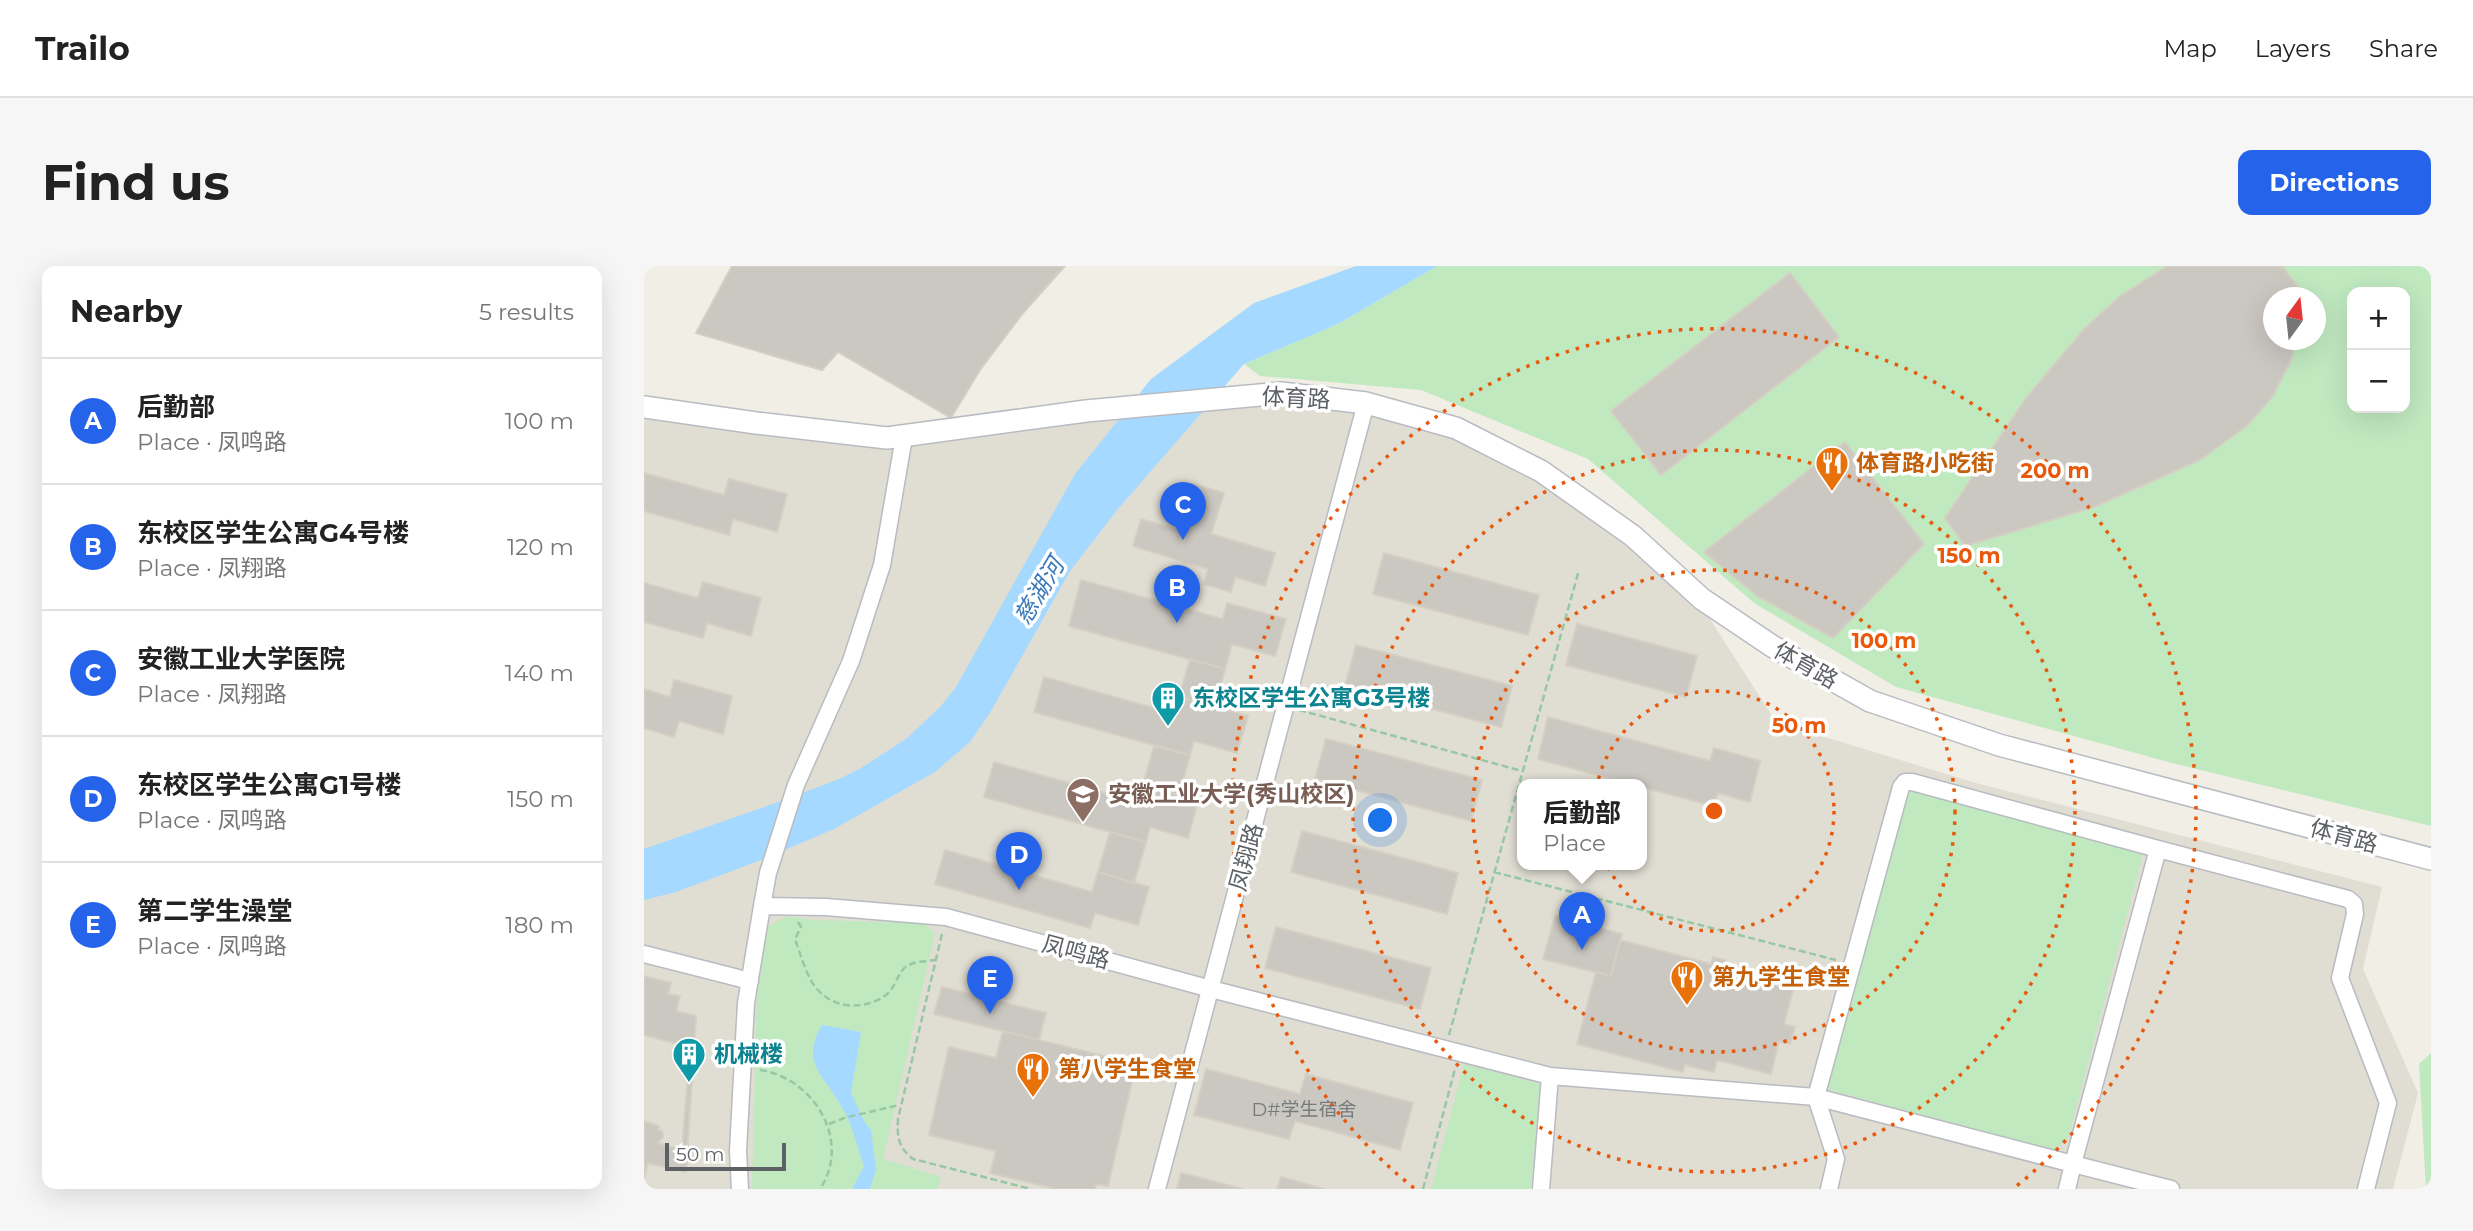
<!DOCTYPE html>
<meta charset="utf-8">
<style>
:root{--surface:#fff;--page:#f6f6f6;--text:#222;--muted:#767676;--line:#e0e0e0;--accent:#2563eb}
body{margin:0;font-family:Montserrat,"Noto Sans SC",sans-serif;background:var(--page);color:var(--text)}
.controls{position:absolute;right:21px;top:21px;display:grid;overflow:hidden;border-radius:14px;box-shadow:0 7px 28px #0002}
.controls button{width:63px;height:63px;display:grid;place-items:center;padding:0;border:0;border-bottom:2px solid var(--line);background:var(--surface);color:var(--text);font:35px sans-serif}
.compass{position:absolute;left:1619px;top:21px;width:63px;height:63px;border-radius:50%;background:var(--surface);box-shadow:0 7px 28px #0002;rotate:15deg}
.scale{position:absolute;left:21px;bottom:18px;width:121px;box-sizing:border-box;padding-left:7px;border:4px solid #5d6166;border-top:0;font-size:19px;line-height:24px;white-space:nowrap;color:#5d6166;-webkit-text-stroke:5px #fff;paint-order:stroke}
.you{position:absolute;left:737px;top:555px;width:24px;height:24px;margin:-18px;border:5px solid #fff;border-radius:50%;background:#1a73e8;box-shadow:0 0 0 10px #1a73e833}
.badge{display:grid;place-items:center;width:46px;height:46px;border-radius:50%;background:var(--accent);color:#fff;font-size:23px;font-weight:700}
.pin{position:absolute;translate:-50% -58px;filter:drop-shadow(0 2px 4px #0008)}
.pin::after{content:'';position:absolute;top:37px;width:24px;height:21px;background:inherit;clip-path:polygon(0 0,100% 0,50% 100%)}
.popup{position:absolute;left:873px;top:513px;width:130px;height:91px;box-sizing:border-box;display:grid;place-content:center;border-radius:14px;background:var(--surface);filter:drop-shadow(0 2px 5px #0005);font-size:23px;white-space:nowrap;color:var(--muted)}
.popup b{font-size:26px;color:var(--text)}
.popup::after{content:'';position:absolute;left:50%;top:100%;margin-left:-14px;border:14px solid transparent;border-top-color:var(--surface)}
.list{margin:0;padding:0;list-style:none}
h2{display:flex;justify-content:space-between;align-items:center;height:91px;margin:0;padding:0 28px;font-size:30px}
h2 small{font-size:23px;font-weight:400;color:var(--muted)}
.list li{display:grid;grid-template-columns:46px 1fr auto;gap:21px;align-items:center;box-sizing:border-box;height:126px;padding:0 28px;border-top:2px solid var(--line)}
.list b{display:block;font-size:26px;white-space:nowrap}
.list p{margin:0;font-size:23px;white-space:nowrap;color:var(--muted)}
.list em{font-size:23px;font-style:normal;color:var(--muted)}
.map{position:relative;flex:none;width:1787px;height:923px;overflow:hidden;border-radius:14px}
header{display:flex;align-items:center;gap:42px;box-sizing:border-box;height:98px;padding:0 35px;background:var(--surface);border-bottom:2px solid var(--line)}
header strong{font-size:33px}
nav{display:flex;gap:38px;margin-inline-start:auto;font-size:24px}
.intro{display:flex;align-items:center;justify-content:space-between;box-sizing:border-box;height:168px;padding:0 42px}
h1{margin:0;font-size:49px}
.button{padding:18px 32px;border-radius:14px;background:var(--accent);color:#fff;font-size:24px;font-weight:700}
main{display:flex;gap:42px;padding:0 42px}
aside{flex:1;background:var(--surface);border-radius:14px;box-shadow:0 7px 28px #0002}
.map>svg:first-child{display:block}
.education{fill:#e0ddd3;fill-rule:evenodd}
.green{fill:#c0e9c0;fill-rule:evenodd}
.water{fill:#a6d9ff}
.building{fill:#cbc8c2;stroke:#d5cfc3;stroke-width:2}
.lines{fill:none;stroke-linecap:round;stroke-linejoin:round}
.street-casing{stroke:#b8bbc0;stroke-width:19}
.secondary-casing{stroke:#b8bcc2;stroke-width:24}
.path{stroke:#97c8a5;stroke-width:2.5;stroke-dasharray:7 3.5;stroke-linecap:butt}
.street{stroke:#fff;stroke-width:16}
.secondary{stroke:#fff;stroke-width:21}
.ring{fill:none;stroke:#e8590c;stroke-width:3.5;stroke-dasharray:3.5 7}
.labels{text-anchor:middle;dominant-baseline:central;stroke-width:7;stroke-linejoin:round;paint-order:stroke}
.number-label{font-size:19px;fill:#787b7d}
.street-label{font-size:23px;fill:#5d6166;stroke:#fff}
.food-label{font-size:23px;font-weight:bold;fill:#c56008;stroke:#fff;text-anchor:start}
.culture-label{font-size:23px;font-weight:bold;fill:#0d838f;stroke:#fff;text-anchor:start}
.education-label{font-size:23px;font-weight:bold;fill:#785e54;stroke:#fff;text-anchor:start}
.water-label{font-size:24px;font-style:italic;fill:#3b79b8;stroke:#fff}
.centre{fill:#e8590c;stroke:#fff;stroke-width:3.5}
.ring-label{font-size:21px;text-anchor:middle;font-weight:bold;fill:#e8590c;stroke:#fff;stroke-width:7;stroke-linejoin:round;paint-order:stroke}
</style>
<header>
<strong>Trailo</strong>
<nav><a>Map</a><a>Layers</a><a>Share</a></nav>
</header>
<div class="intro"><h1>Find us</h1><a class="button">Directions</a></div>
<main>
<aside>
<h2>Nearby<small>5 results</small></h2>
<ul class="list">
<li><span class="badge">A</span><div><b>后勤部</b><p>Place · 凤鸣路</p></div><em>100 m</em></li>
<li><span class="badge">B</span><div><b>东校区学生公寓G4号楼</b><p>Place · 凤翔路</p></div><em>120 m</em></li>
<li><span class="badge">C</span><div><b>安徽工业大学医院</b><p>Place · 凤翔路</p></div><em>140 m</em></li>
<li><span class="badge">D</span><div><b>东校区学生公寓G1号楼</b><p>Place · 凤鸣路</p></div><em>150 m</em></li>
<li><span class="badge">E</span><div><b>第二学生澡堂</b><p>Place · 凤鸣路</p></div><em>180 m</em></li>
</ul>
</aside>
<div class="map">
<svg width="1787" height="923" viewBox="0 0 1787 923">
<rect width="100%" height="100%" fill="#f0eee5"/>
<path class="education" d="M661 136 758 151 897 205 1046 322 1132 456 1328 516 1738 621 1719 703 1774 827 1749 923H0V139L260 171ZM878 518H998V598H878Z"/>
<path class="green" d="M793 0H1787V560L1528 497 1252 421 1110 337 944 193 777 124 616 110 600 98 696 57ZM1708 26H1761V142H1708ZM1630 32H1672V74H1630Z
M1268 522 1497 584 1499 588 1424 873 1410 884 1185 824 1183 817 1262 527Z
M143 650 169 654 280 657 291 667 239 893 297 911 293 923H108L113 719 123 661Z
M1787 787V923H1782L1775 798Z
M820 798 896 818 887 923H787Z"/>
<path class="water" d="M712 0H793L696 57 600 98 474 243 426 305 347 445 326 476 291 506 190 563 112 596 32 626 0 634V583L137 535 195 513 217 502 262 473 297 440 312 421 431 208 507 113 610 37Z
M178 759 217 766 207 827 220 855 227 864 232 903 226 923H208L220 900C213 879 208 857 196 838 179 808 156 796 178 759Z"/>
<path class="building" d="M88 0H421L379 47 336 104 307 152 194 86 178 104 52 67Z
M1523 0H1638L1660 29V32H1630V74H1653L1646 96 1629 130 1604 159 1556 194 1450 241 1321 280 1301 252 1382 132 1440 63 1475 31Z
M1146 7 1195 71 1017 209 967 145Z
M1201 176 1280 278 1189 372 1113 330 1060 286Z
M0 207 80 229 85 213 143 228 133 266 89 253 85 269 0 245Z
M549 218 580 227 567 268 631 287 621 320 591 311 587 326 560 318 564 303 489 280 497 253 535 264Z
M740 287 895 329 884 369 729 328Z
M437 314 579 353 583 337 642 353 631 390 588 378 581 403 425 360Z
M59 316 117 332 107 370 63 357 59 372 0 356V317L54 332Z
M933 358 1053 390 1042 431 922 399Z
M712 379 868 420 857 461 701 420Z
M546 393 581 403 571 441 535 431Z
M400 411 531 448 535 431 604 450 593 487 550 475 546 489 390 446Z
M30 414 88 430 79 468 35 455 30 471 0 462V423L26 431Z
M904 451 1066 495 1070 482 1116 495 1106 536 1074 527 1070 540 998 521V518H986L894 493Z
M682 473 838 514 827 555 671 513Z
M510 480 546 489 535 529 499 519Z
M350 496 494 536 499 519 554 535 544 572 506 561 502 576 340 531Z
M658 565 814 607 803 648 647 606Z
M466 566 502 576 490 617 454 606Z
M301 584 448 626 454 606 505 621 494 659 451 647 446 662 291 618Z
M911 650 978 668 967 710 899 693Z
M632 661 787 702 776 743 621 702Z
M976 674 1067 698 1069 691 1081 694 1078 706 1149 724 1140 758 1151 761 1146 778 1135 775 1127 808 1073 794 1070 806 1041 799 1039 806 933 778 952 706 967 710Z
M0 710 27 717 24 728 36 730 32 745 52 750 42 906 4 897 0 912V855L15 860 14 864 18 865 19 871 13 877 38 884 46 781 0 769Z
M298 721 402 747 395 774 290 748Z
M359 765 492 798 464 920 452 918 451 923H412L346 907 352 885 285 869 305 781 352 792Z
M562 803 656 828 662 808 769 837 756 884 651 855 645 873 550 849Z
M537 907 599 923H533Z
M637 911 680 923H633Z"/>
<g class="lines">
<defs>
<path id="street" d="M1514 583 1704 633 1710 638 1711 648 1696 712 1744 837 1722 923
M118 640 124 607 152 519 207 395 238 299 260 171
M0 688 106 715
M906 810 1172 831 1429 898 1514 583 1268 516H1261L1257 521 1172 831 1192 893 1185 923
M96 923 94 885 102 737 118 640 182 641 302 651 567 723 906 810 897 923
M513 923 722 137
M1423 923 1429 898 1527 923"/>
<path id="secondary" d="M0 141 112 157 243 172 442 145 637 127 722 137 812 162 897 205 989 270 1058 333 1128 380 1226 435 1355 479 1787 593"/>
</defs>
<use href="#street" class="street-casing"/>
<use href="#secondary" class="secondary-casing"/>
<path class="path" d="M655 444 878 505
M850 606 1192 694
M154 656 157 661 151 673C156 687 163 712 173 723 191 744 221 744 242 729 253 721 253 704 265 699 272 695 284 695 292 694
M298 668 254 853C253 871 254 881 269 893L387 923
M805 769 935 304
M116 804C170 812 208 875 176 923
M185 858 200 852 255 839
M779 923 811 803"/>
<use href="#street" class="street"/>
<use href="#secondary" class="secondary"/>
</g>
<g class="ring">
<circle cx="1070" cy="545" r="120"/>
<circle cx="1070" cy="545" r="241"/>
<circle cx="1070" cy="545" r="361"/>
<path d="M770 922A482 482 0 1 1 1370 922"/>
</g>
<defs>
<symbol id="restaurant-pin" viewBox="-11 -11 22 30"><path d="M0 17L-7.5 6A9.5 9.5 0 1 1 7.5 6Z" fill="#e8710a" stroke="#fff"/><path d="M-5-6h1v4h1v-4h1v4h1v-4h1v5L-1.5 .5V6h-2V.5L-5-1ZM5-6V6H3V1.5H1.5Q1.5-4 5-6Z" fill="#fff"/></symbol>
<symbol id="building-pin" viewBox="-11 -11 22 30"><path d="M0 17L-7.5 6A9.5 9.5 0 1 1 7.5 6Z" fill="#0f9aa8" stroke="#fff"/><path d="M-4-6H4V6H1V3H-1V6H-4ZM-2.5-4.3h1.7v1.8h-1.7ZM.8-4.3h1.7v1.8H.8ZM-2.5-1h1.7V.8h-1.7ZM.8-1h1.7V.8H.8Z" fill="#fff"/></symbol>
<symbol id="university-pin" viewBox="-11 -11 22 30"><path d="M0 17L-7.5 6A9.5 9.5 0 1 1 7.5 6Z" fill="#8d6e63" stroke="#fff"/><path d="M0-5L7-2L0 1L-7-2ZM-4 1L0 2.5L4 1V4Q0 6-4 4Z" fill="#fff"/></symbol>
</defs>
<g fill-rule="evenodd">
<use href="#restaurant-pin" x="1169" y="178" width="38" height="52"/>
<use href="#building-pin" x="505" y="413" width="38" height="52"/>
<use href="#university-pin" x="420" y="509" width="38" height="52"/>
<use href="#restaurant-pin" x="1024" y="692" width="38" height="52"/>
<use href="#building-pin" x="26" y="769" width="38" height="52"/>
<use href="#restaurant-pin" x="370" y="784" width="38" height="52"/>
</g>
<g class="labels">
<g class="number-label">
<text x="660" y="843">D#学生宿舍</text>
</g>
<g class="street-label">
<text transform="translate(652 132) rotate(3)">体育路</text>
<text transform="translate(1162 399) rotate(30)">体育路</text>
<text transform="translate(1700 570) rotate(15)">体育路</text>
<text transform="translate(602 591) rotate(-75)">凤翔路</text>
<text transform="translate(432 686) rotate(15)">凤鸣路</text>
</g>
<g class="food-label">
<text x="1212" y="197">体育路小吃街</text>
<text x="1068" y="711">第九学生食堂</text>
<text x="414" y="803">第八学生食堂</text>
</g>
<g class="culture-label">
<text x="548" y="432">东校区学生公寓G3号楼</text>
<text x="70" y="788">机械楼</text>
</g>
<g class="education-label">
<text x="464" y="528">安徽工业大学(秀山校区)</text>
</g>
<g class="water-label">
<text transform="translate(395 325) rotate(-59)">慈湖河</text>
</g>
</g>
<circle cx="1070" cy="545" r="10" class="centre"/>
<g class="ring-label">
<text x="1411" y="212">200 m</text>
<text x="1325" y="297">150 m</text>
<text x="1240" y="382">100 m</text>
<text x="1155" y="467">50 m</text>
</g>
</svg>
<div class="controls">
<button>+</button>
<button>−</button>
</div>
<svg class="compass" viewBox="-18 -18 36 36"><path d="M0-13l5 13h-10z" fill="#e53935"/><path d="M0 13l5-13h-10z" fill="#767676"/></svg>
<div class="scale">50 m</div>
<div class="you"></div>
<div class="pin badge" style="left:938px;top:684px">A</div>
<div class="popup"><b>后勤部</b>Place</div>
<div class="pin badge" style="left:533px;top:357px">B</div>
<div class="pin badge" style="left:539px;top:274px">C</div>
<div class="pin badge" style="left:375px;top:624px">D</div>
<div class="pin badge" style="left:346px;top:748px">E</div>
</div>
</main>
